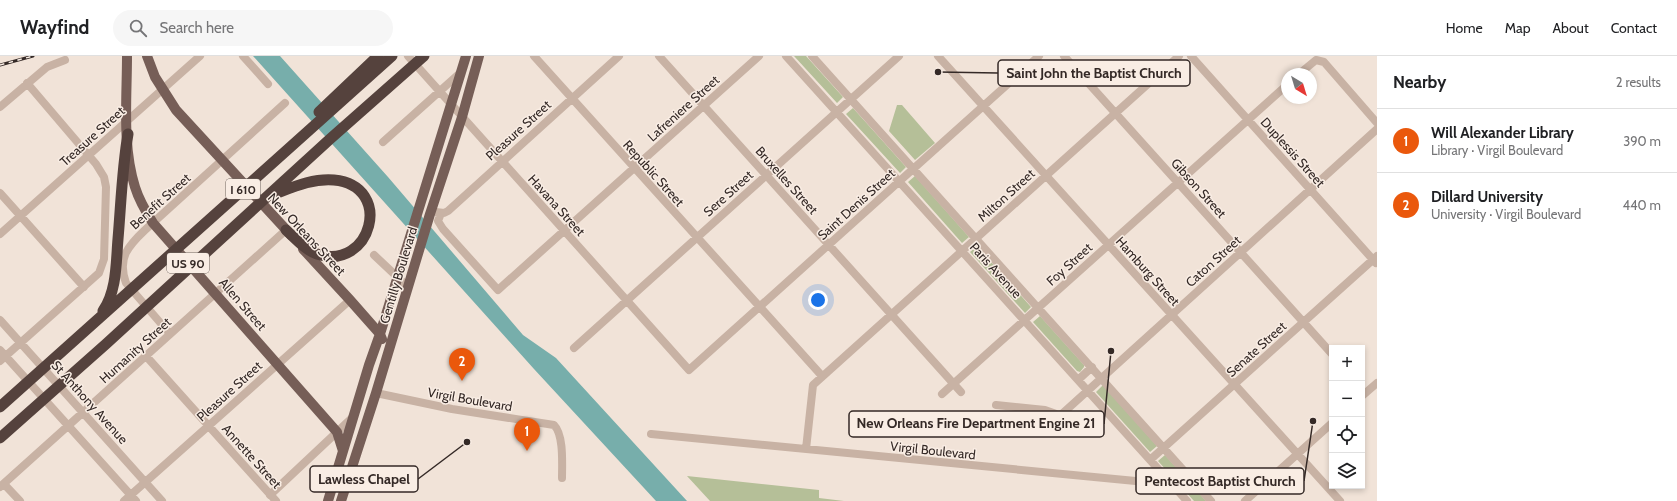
<!DOCTYPE html>
<meta charset="utf-8">
<style>
:root{--surface:#fff;--page:#f6f6f6;--text:#202124;--muted:#757577;--line:#e0e0e0;--accent:#ea580c}
body{margin:0;font-family:Cabin,sans-serif;background:var(--page);color:var(--text)}
.controls{position:absolute;right:12px;bottom:12px;display:grid;overflow:hidden;border-radius:0px;box-shadow:0 2px 6px #0003}
.controls button{width:36px;height:36px;display:grid;place-items:center;padding:0;border:0;border-bottom:1px solid var(--line);background:var(--surface);color:var(--text);font:20px sans-serif}
.compass{position:absolute;left:1281px;top:12px;width:36px;height:36px;border-radius:50%;background:var(--surface);box-shadow:0 2px 6px #0003;rotate:142deg}
.you{position:absolute;left:818px;top:244px;width:14px;height:14px;margin:-10px;border:3px solid #fff;border-radius:50%;background:#1a73e8;box-shadow:0 0 0 6px #1a73e833}
.badge{display:grid;place-items:center;width:26px;height:26px;border-radius:50%;background:var(--accent);color:#fff;font-size:13px;font-weight:700}
.pin{position:absolute;translate:-50% -33px;filter:drop-shadow(0 1px 2px #0008)}
.pin::after{content:'';position:absolute;top:21px;width:14px;height:12px;background:inherit;clip-path:polygon(0 0,100% 0,50% 100%)}
.list{margin:0;padding:0;list-style:none}
h2{display:flex;justify-content:space-between;align-items:center;height:52px;margin:0;padding:0 16px;font-size:17px}
h2 small{font-size:13px;font-weight:400;color:var(--muted)}
.list li{display:grid;grid-template-columns:26px 1fr auto;gap:12px;align-items:center;box-sizing:border-box;height:64px;padding:0 16px;border-top:1px solid var(--line)}
.list b{display:block;font-size:15px;white-space:nowrap}
.list p{margin:0;font-size:13px;white-space:nowrap;color:var(--muted)}
.list em{font-size:13px;font-style:normal;color:var(--muted)}
.icon{flex:none;width:22px;height:22px;fill:none;stroke:currentColor;stroke-width:2;stroke-linecap:round;stroke-linejoin:round}
.map{position:relative;flex:none;width:1377px;height:445px;overflow:hidden}
header{display:flex;align-items:center;gap:24px;box-sizing:border-box;height:56px;padding:0 20px;background:var(--surface);border-bottom:1px solid var(--line)}
header strong{font-size:19px}
nav{display:flex;gap:22px;margin-inline-start:auto;font-size:14px}
.search{width:280px;height:36px;background:var(--page);display:flex;align-items:center;gap:10px;box-sizing:border-box;padding:0 14px;border-radius:22px;color:var(--muted);font-size:15px}
main{display:flex}
aside{flex:1;background:var(--surface)}
.map>svg:first-child{display:block}
.green{fill:#b5bf98}
.water{fill:#77aeab}
.lines{fill:none;stroke-linecap:round;stroke-linejoin:round}
.minor{stroke:#c8b2a4;stroke-width:8}
.major{stroke:#765e57;stroke-width:10}
.highway{stroke:#55423d;stroke-width:11}
.rail-casing{stroke:#342926;stroke-width:3}
.rail{stroke:#f9ede4;stroke-width:1.5;stroke-dasharray:4.5;stroke-linecap:butt}
.labels{text-anchor:middle;dominant-baseline:central;stroke-width:3;stroke-linejoin:round;paint-order:stroke}
.shield{fill:#f9ede4;stroke:#6f645f;stroke-width:1}
.shield-label{font-size:12px;font-weight:bold;fill:#342926}
.street-label{font-size:13px;fill:#342926;stroke:#f9ede4}
.leader{fill:none;stroke:#342926;stroke-width:1.5}
.callout-dot{fill:#342926;stroke:#f9ede4;stroke-width:1.5}
.callout{fill:#f9ede4;stroke:#342926;stroke-width:1.5}
.callout-label{font-size:14px;text-anchor:middle;font-weight:bold;fill:#342926}
</style>
<header>
<strong>Wayfind</strong>
<div class="search"><svg class="icon" aria-label="search" viewBox="0 0 24 24"><circle cx="10" cy="10" r="6"/><path d="M15 15l6 6"/></svg>Search here</div>
<nav><a>Home</a><a>Map</a><a>About</a><a>Contact</a></nav>
</header>
<main>
<div class="map">
<svg width="1377" height="445" viewBox="0 0 1377 445">
<rect width="100%" height="100%" fill="#f1e3d8"/>
<path class="green" d="M794 0H806L843 41 837 47Z
M897 49H902L935 87 915 104 889 75Z
M853 52 906 111 900 117 846 58Z
M915 120 969 181 962 187 908 126Z
M977 190 1031 251 1025 257 970 196Z
M1040 260 1084 309V311L1080 316 1077 315 1033 266Z
M1103 329 1157 390 1150 396 1096 336Z
M1165 399 1206 445H1194L1158 405Z
M687 420 819 434V442L844 445H710Z"/>
<path class="water" d="M253 0H280L388 121 523 279 556 302 687 445H656L534 313Z"/>
<g class="lines">
<path class="minor" d="M243 0 268 28
M408 0 689 314 1039 0
M534 0 822 320
M659 0 961 336
M786 0 1187 445
M812 0 1211 445
M938 0 1340 445
M1064 0 1332 298
M1191 0 1376 207
M1299 18 1316 4 1324 6 1377 67
M0 51 47 11 65 4
M383 86 459 18
M0 137 84 231
M436 156 444 157 448 155 619 0
M441 157 438 165 443 173 498 234 759 0
M0 178 200 0
M374 199 408 231
M0 264 162 445
M170 278 126 227C117 202 128 190 145 174L285 47
M574 292 899 0
M0 294 136 445
M146 300 276 445
M0 305 99 217 104 203 106 131 104 121 96 108 27 27
M1078 324 1092 311
M376 337 452 353 554 369C564 379 562 408 562 422
M942 338 1287 29
M1362 340 1377 327
M996 349 1045 354 1059 359 1063 357 1377 73
M651 378 1146 426H1152L1162 417
M806 393 813 329 1179 0
M1150 404 1377 200
M1152 426 1155 429 1174 430
M4 428 20 445
M0 431 286 174
M270 439 353 361
M124 445 350 244
M1245 445 1332 367"/>
<path class="major" d="M127 0C127 43 122 90 135 131 139 144 146 156 153 167L337 376 343 395
M147 0 155 21 176 54 291 179
M303 193 350 244 380 278 382 283
M328 445 369 309 380 278 466 0
M341 445 376 337 430 158 462 61 479 0"/>
<path class="highway" d="M319 56 378 0
M272 139C291 132 312 122 334 124 395 130 371 216 317 198 305 194 295 182 286 174
M103 255C117 235 116 206 118 183 121 148 122 113 128 78
M0 351 392 0
M0 382 106 288 330 83 424 0"/>
<defs>
<path id="rail" d="M0 9 33 0"/>
</defs>
<use href="#rail" class="rail-casing"/>
<use href="#rail" class="rail"/>
</g>
<g class="labels">
<g class="shield">
<rect x="226" y="123" width="34" height="20" rx="3"/>
<rect x="167" y="197" width="42" height="20" rx="3"/>
</g>
<g class="shield-label">
<text x="243" y="133">I 610</text>
<text x="188" y="207">US 90</text>
</g>
<g class="street-label">
<text transform="translate(683 52) rotate(-42)">Lafreniere Street</text>
<text transform="translate(518 74) rotate(-42)">Pleasure Street</text>
<text transform="translate(92 80) rotate(-42)">Treasure Street</text>
<text transform="translate(1293 96) rotate(48)">Duplessis Street</text>
<text transform="translate(654 117) rotate(48)">Republic Street</text>
<text transform="translate(787 124) rotate(48)">Bruxelles Street</text>
<text transform="translate(1199 132) rotate(48)">Gibson Street</text>
<text transform="translate(728 137) rotate(-42)">Sere Street</text>
<text transform="translate(1006 139) rotate(-42)">Milton Street</text>
<text transform="translate(160 145) rotate(-42)">Benefit Street</text>
<text transform="translate(856 148) rotate(-42)">Saint Denis Street</text>
<text transform="translate(557 149) rotate(48)">Havana Street</text>
<text transform="translate(307 178) rotate(47)">New Orleans Street</text>
<text transform="translate(1213 205) rotate(-42)">Caton Street</text>
<text transform="translate(1069 208) rotate(-42)">Foy Street</text>
<text transform="translate(996 214) rotate(48)">Paris Avenue</text>
<text transform="translate(1148 215) rotate(48)">Hamburg Street</text>
<text transform="translate(398 219) rotate(-73)">Gentilly Boulevard</text>
<text transform="translate(243 248) rotate(49)">Allen Street</text>
<text transform="translate(1256 293) rotate(-42)">Senate Street</text>
<text transform="translate(135 294) rotate(-42)">Humanity Street</text>
<text transform="translate(229 335) rotate(-42)">Pleasure Street</text>
<text transform="translate(470 343) rotate(10)">Virgil Boulevard</text>
<text transform="translate(90 346) rotate(48)">St Anthony Avenue</text>
<text transform="translate(933 394) rotate(6)">Virgil Boulevard</text>
<text transform="translate(252 400) rotate(48)">Annette Street</text>
</g>
</g>
<path class="leader" d="M938 16L998 17M1111 295L1104 368M467 386L418 423M1313 365L1304 425"/>
<g class="callout-dot">
<circle cx="938" cy="16" r="4"/>
<circle cx="1111" cy="295" r="4"/>
<circle cx="467" cy="386" r="4"/>
<circle cx="1313" cy="365" r="4"/>
</g>
<g class="callout">
<rect x="998" y="4" width="192" height="26" rx="4"/>
<rect x="849" y="355" width="255" height="26" rx="4"/>
<rect x="310" y="410" width="108" height="26" rx="4"/>
<rect x="1136" y="412" width="168" height="26" rx="4"/>
</g>
<g class="callout-label">
<text x="1094" y="22">Saint John the Baptist Church</text>
<text x="976" y="372">New Orleans Fire Department Engine 21</text>
<text x="364" y="428">Lawless Chapel</text>
<text x="1220" y="430">Pentecost Baptist Church</text>
</g>
</svg>
<div class="controls">
<button>+</button>
<button>−</button>
<button><svg class="icon" aria-label="locate" viewBox="0 0 24 24"><circle cx="12" cy="12" r="6"/><path d="M12 2v4M12 18v4M2 12h4M18 12h4"/></svg></button>
<button><svg class="icon" aria-label="layers" viewBox="0 0 24 24"><path d="M12 4l9 5-9 5-9-5zM3 14l9 5 9-5"/></svg></button>
</div>
<svg class="compass" viewBox="-18 -18 36 36"><path d="M0-13l5 13h-10z" fill="#e53935"/><path d="M0 13l5-13h-10z" fill="#757577"/></svg>
<div class="you"></div>
<div class="pin badge" style="left:527px;top:395px">1</div>
<div class="pin badge" style="left:462px;top:325px">2</div>
</div>
<aside>
<h2>Nearby<small>2 results</small></h2>
<ul class="list">
<li><span class="badge">1</span><div><b>Will Alexander Library</b><p>Library · Virgil Boulevard</p></div><em>390 m</em></li>
<li><span class="badge">2</span><div><b>Dillard University</b><p>University · Virgil Boulevard</p></div><em>440 m</em></li>
</ul>
</aside>
</main>
